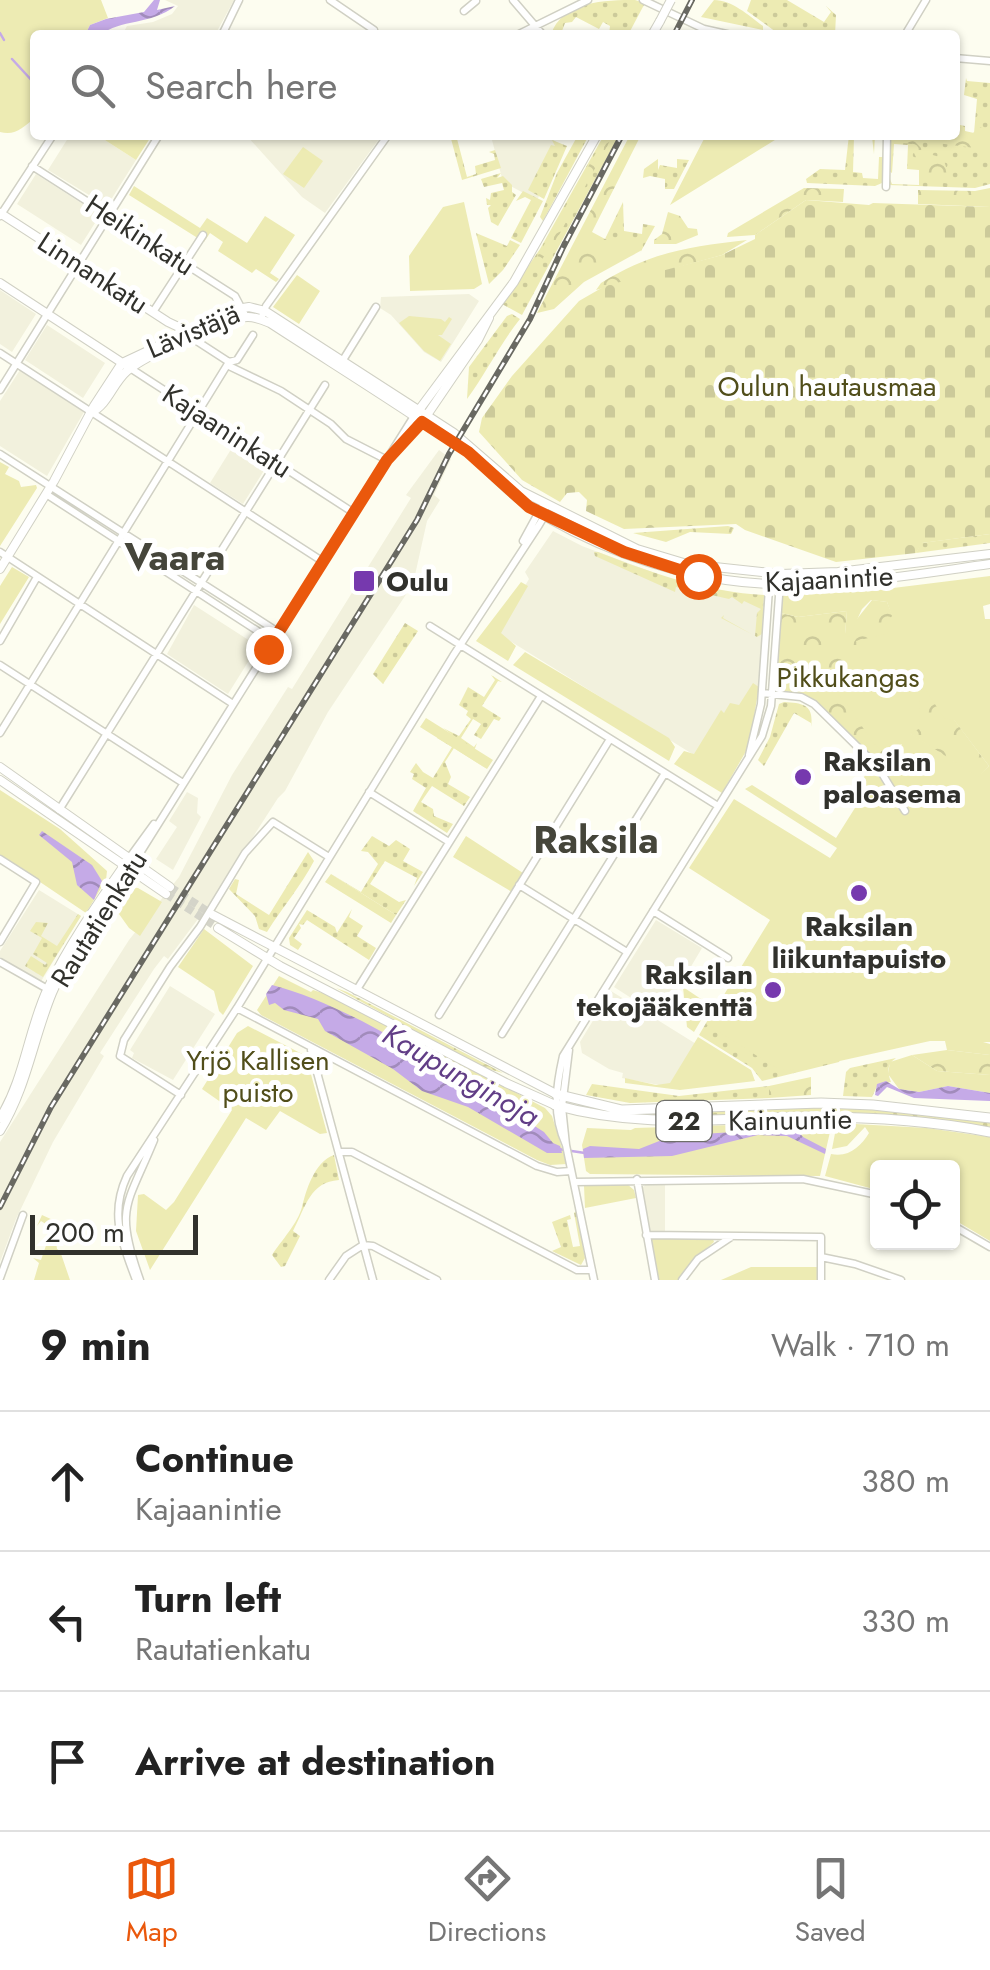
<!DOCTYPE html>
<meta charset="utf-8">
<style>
:root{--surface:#fff;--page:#f2f2f2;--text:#222;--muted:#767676;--line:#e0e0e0;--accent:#ea580c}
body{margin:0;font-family:Jost,sans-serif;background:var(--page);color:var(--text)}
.controls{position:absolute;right:30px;bottom:30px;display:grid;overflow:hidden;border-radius:10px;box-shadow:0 2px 8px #0004}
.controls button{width:90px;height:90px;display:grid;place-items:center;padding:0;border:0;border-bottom:2px solid var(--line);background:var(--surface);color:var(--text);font:50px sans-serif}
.scale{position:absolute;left:30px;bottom:25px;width:168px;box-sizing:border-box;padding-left:10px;border:5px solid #31312c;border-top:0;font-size:28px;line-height:35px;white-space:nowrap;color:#31312c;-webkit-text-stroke:8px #fff;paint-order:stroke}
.stop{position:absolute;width:30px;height:30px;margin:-22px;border:8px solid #ea580c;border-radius:50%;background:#fff}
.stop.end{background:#ea580c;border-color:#fff;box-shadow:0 2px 10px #0008}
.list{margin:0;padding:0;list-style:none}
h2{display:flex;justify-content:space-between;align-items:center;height:130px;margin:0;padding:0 40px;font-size:42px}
h2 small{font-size:32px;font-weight:400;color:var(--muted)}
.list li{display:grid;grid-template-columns:65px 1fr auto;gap:30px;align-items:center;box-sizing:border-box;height:140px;padding:0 40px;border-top:2px solid var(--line)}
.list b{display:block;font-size:38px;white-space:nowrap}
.list p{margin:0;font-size:32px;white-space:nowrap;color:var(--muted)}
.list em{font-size:32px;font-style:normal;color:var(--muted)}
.icon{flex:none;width:55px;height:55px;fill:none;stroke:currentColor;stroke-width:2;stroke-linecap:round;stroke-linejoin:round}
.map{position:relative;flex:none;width:990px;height:1280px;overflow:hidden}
.search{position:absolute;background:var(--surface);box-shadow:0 2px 8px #0004;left:30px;right:30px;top:30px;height:110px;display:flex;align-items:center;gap:25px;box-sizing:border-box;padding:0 35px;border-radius:10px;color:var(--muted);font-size:38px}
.sheet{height:550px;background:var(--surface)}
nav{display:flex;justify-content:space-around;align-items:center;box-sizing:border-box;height:140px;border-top:2px solid var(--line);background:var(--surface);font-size:28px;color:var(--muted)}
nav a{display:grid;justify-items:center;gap:5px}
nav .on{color:var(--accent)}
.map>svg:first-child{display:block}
.built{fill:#f2f1dd}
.grass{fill:url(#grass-dots)}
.forest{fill:url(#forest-crowns)}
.cemetery{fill:url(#cemetery-stones)}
.park{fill:#edebb3;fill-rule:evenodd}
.water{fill:url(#water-waves)}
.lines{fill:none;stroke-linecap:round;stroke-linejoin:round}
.stream{stroke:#c5aae7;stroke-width:2.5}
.major-tunnel{stroke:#d4d4c9;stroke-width:8;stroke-dasharray:8 4;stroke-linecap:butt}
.minor-casing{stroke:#d0d0c4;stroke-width:9}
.major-casing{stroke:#d0d0c4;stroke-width:10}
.highway-casing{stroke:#d0d0c4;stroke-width:11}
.minor{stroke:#fff;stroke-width:6}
.major{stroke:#fff;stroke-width:8}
.highway{stroke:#fff;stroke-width:9}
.rail-casing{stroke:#696962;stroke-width:6}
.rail{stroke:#fff;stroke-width:2.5;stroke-dasharray:8;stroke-linecap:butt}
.major-bridge-casing{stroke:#d0d0c4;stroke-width:10;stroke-linecap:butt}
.major-bridge{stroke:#fff;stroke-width:8}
.route{stroke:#ea580c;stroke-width:12}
.poi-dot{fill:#7639ae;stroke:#fff;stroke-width:4}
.labels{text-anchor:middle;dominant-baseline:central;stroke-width:10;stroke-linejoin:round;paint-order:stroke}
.shield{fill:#fff;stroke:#6f6f6b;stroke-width:2.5}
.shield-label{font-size:25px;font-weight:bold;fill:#31312c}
.street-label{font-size:28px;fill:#31312c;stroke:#fff}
.park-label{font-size:28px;fill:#514e1a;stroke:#fff}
.poi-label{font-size:28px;font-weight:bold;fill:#31312c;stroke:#fff;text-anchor:start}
.water-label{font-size:30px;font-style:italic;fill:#613d86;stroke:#fff}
.district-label{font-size:38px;font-weight:bold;fill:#45453a;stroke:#fff}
</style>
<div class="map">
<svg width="990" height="1280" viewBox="0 0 990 1280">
<defs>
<pattern id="grass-dots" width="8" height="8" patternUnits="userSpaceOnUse" patternTransform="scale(2.5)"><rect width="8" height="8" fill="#edebb3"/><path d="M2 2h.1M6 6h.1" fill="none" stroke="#ccca9a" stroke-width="1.8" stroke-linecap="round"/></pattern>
<pattern id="forest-crowns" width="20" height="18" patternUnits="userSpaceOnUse" patternTransform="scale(2.5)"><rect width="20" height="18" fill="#edebb3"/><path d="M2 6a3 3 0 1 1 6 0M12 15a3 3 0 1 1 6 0" fill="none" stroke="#ccca9a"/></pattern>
<pattern id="cemetery-stones" width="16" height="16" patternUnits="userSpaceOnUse" patternTransform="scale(2.5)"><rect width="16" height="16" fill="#edebb3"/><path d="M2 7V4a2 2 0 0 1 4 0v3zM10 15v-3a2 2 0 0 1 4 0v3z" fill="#ccca9a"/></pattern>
<pattern id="water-waves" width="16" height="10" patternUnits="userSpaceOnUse" patternTransform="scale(2.5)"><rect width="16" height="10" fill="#c5aae7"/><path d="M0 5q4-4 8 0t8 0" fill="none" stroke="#a18bbb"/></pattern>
</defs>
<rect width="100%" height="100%" fill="#fdfdf0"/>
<path class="built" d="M165 0H234L215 35H122L127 26 153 22 172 14 178 6Z
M70 135H97L136 160 107 206 48 170Z
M246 135H382L325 213 302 197Z
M495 135H544L566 147 537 200 503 182 492 140Z
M36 174 100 215 81 245 17 204Z
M0 290 36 314 12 352 0 344Z
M469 294 479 301 441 362 424 352 391 315 380 308 381 297Z
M47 325 105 363 83 398 25 360Z
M20 370 84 412 47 476 0 446V401Z
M235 443 268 464 243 504 210 483Z
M439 450 451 459 434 495 440 500 427 521 413 584 328 712 285 791 278 798 213 899 168 959 164 956 154 969 100 1053 104 1056 53 1142 16 1219 0 1262V1142L129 940 179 877 232 775 288 687 292 689 411 498 406 495Z
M553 531 582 546 676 581 740 594 764 595 759 687 753 684 739 706 724 713 694 755 497 633 529 579 525 572Z
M194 605 258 646 228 694 167 654Z
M187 792 198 798 197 813 201 817 173 870 156 859 177 827 169 821Z
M39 890 81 916 40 983 0 957V951Z
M656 920 702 948 661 1017 614 987Z
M170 986 215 1014 173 1080 132 1058 134 1053 130 1050Z
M611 991 701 1047 675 1088 622 1078 623 1073 609 1069 582 1053 580 1042Z
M646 1184H665V1231H649L642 1188Z"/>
<path class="grass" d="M635 0 645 3 628 35H609L610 26 603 22 599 29 576 17 572 22 565 23 562 31 565 35H551C561 1 606 0 635 0Z
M714 0C732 0 748 15 763 26V30L701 17Z
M751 0H787L824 22 831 12 826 6 836 15 835 35 776 32 747 11Z
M966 78 967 81 990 83V184L975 188 888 185 890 179 892 184 919 185V170L907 169 908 145 894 144 892 173 889 171 888 135H959L960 125 965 126V131L974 133 977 99 964 95Z
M450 135H456L467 177 476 174 475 166 495 160 494 154 489 152 495 150 501 168 462 180Z
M578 135H589L543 221 540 217 557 173Z
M604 135H619L522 315 502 304 540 249Z
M849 135H875L874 154 872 137H854L853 172 862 173 863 178 878 179 879 157H883L882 183 875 186 807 183 806 179 820 169 845 170Z
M552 140 567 146 544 199 528 190 551 145 555 146Z
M658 159V170L660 165 677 168V159L689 160 674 189H665V179L650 176 643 178 644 169Z
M501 173 497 178 503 176 512 185V192L516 195 498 226 491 222 488 208 491 205H487L486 198 490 200 491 193 504 190 502 183 484 187 481 179Z
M523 191 543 201 521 243 511 238 531 200 525 197 516 201Z
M623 202 624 231 642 234 643 224 655 226 640 253 642 250 605 239Z
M476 233 507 246 510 240 520 245 503 270 489 284Z
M512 314 520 319C500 344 486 373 467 399L469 367 507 316Z
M990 534V543L916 553 921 543Z
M598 552C654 574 707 592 764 595L762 634 757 637 721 618 724 615 723 618 755 636 757 613 761 609 744 601 742 604 732 597 729 599 676 587 675 592 595 556 594 552Z
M405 623 418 631 383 684 373 674Z
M491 675 502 682 498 681 482 706 501 718 499 721 494 719 481 739 474 735 481 724 473 719 461 738 474 747 477 743 474 751 443 728 459 736 471 719 466 715 468 711 459 705 468 687 484 697 495 680Z
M784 702C805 703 814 706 811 727V723L794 713 764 766 758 760 770 737 779 704Z
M438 735 487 769 454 748 445 762 451 777 448 784 470 797 464 806 432 786 421 802 433 809 434 816 453 824 447 833 413 811 426 788 412 779 414 774 410 772 416 763 423 772 433 778 452 747 437 738Z
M372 836 389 846 396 840 410 849 403 861 423 872 414 886 417 878 385 861 370 884 399 902 406 900 396 915 331 874 361 892 378 864 368 852 361 851Z
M308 852 314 861C301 886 282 908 267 932L259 929 255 916 229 889 235 879 239 880 236 894 269 915Z
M352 909 349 917 363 926 357 936 376 948 369 960 307 920 303 925 299 924 301 928 294 938 302 944 298 950 290 945 289 938 307 910 335 927 337 933Z
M78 914 81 916 43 977 25 966 31 956 45 965 47 963 33 954 42 938 30 931 36 922 48 923 41 936 57 946Z
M709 1018 840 1060 839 1062 762 1081 752 1068 699 1035Z
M896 1058C887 1064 887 1072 891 1082L878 1084 872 1097 843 1096 846 1072 850 1068Z
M592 1084 679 1096 769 1086V1098L630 1103 586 1095Z
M836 1107 898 1111 990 1122V1127L851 1113 705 1117 621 1115Z
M334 1155 339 1180C310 1182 306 1206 293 1231L300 1236 285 1266 281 1267 272 1255C281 1241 298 1223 302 1207 306 1191 314 1162 334 1155Z
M576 1211 585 1258 581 1265 552 1251 561 1247 552 1222 570 1215 571 1219 567 1220 573 1247 580 1246 574 1213Z"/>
<path class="forest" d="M981 127 988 129 990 150 929 142 940 135 966 138Z
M606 135H613L559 235 538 265 536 259Z
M630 135H641L592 232 605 239 642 243V250L584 282 554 309 537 313Z
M894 135H908L926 153 943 158 952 184 927 181C924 167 914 158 911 144L894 142Z
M804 188 844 189 843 202 806 200 755 235 727 237 728 233Z
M990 188V207L918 204V190L975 191Z
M668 212 680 216 688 228 697 229 698 235 676 244H654V240L662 234Z
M747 240 722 255 596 290 601 283C653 251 689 247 747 240Z
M728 526 734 528 731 534 690 532 666 542 633 533Z
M872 600 887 602 913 665 989 766 978 778 909 733 881 766 813 700 776 688 781 613 798 617 847 611 845 634Z
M336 988 347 992 503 1073 481 1067Z
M947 1050 990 1055V1075L937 1071 912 1055Z
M811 1077V1095L769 1098V1086Z"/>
<path class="cemetery" d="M806 200 869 205 873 203 990 207V534L922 543 916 553 836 562 745 530 736 524 624 529 586 511 587 500 579 492 567 493 560 502 522 480 479 432 482 418 512 376 579 301 605 286 722 255 755 239V235Z"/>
<path class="park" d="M0 0H101L108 18 90 25 85 35H35V118C23 127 16 136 0 132Z
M97 135H152L136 160Z
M706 135H783L670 205Z
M303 147 323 161 304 188 283 174Z
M134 186 200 228 207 218 247 243 265 216 295 235 270 273 279 279 276 282 256 269 252 273 218 251 223 242 210 233 204 242 129 195Z
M464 202 482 284 474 289 410 291 409 256 443 207Z
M297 275 320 291 299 324 273 307Z
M409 316 441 319 445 322 449 317 452 319 442 335H438L451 344 440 361 424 351 399 323Z
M0 462 9 467 5 474 19 481 21 487 36 485 37 488 0 546Z
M12 567 29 577 0 624V586Z
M990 576V604L983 606 985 619H990V1042H983L990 1044V1055L947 1050 945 1041H930L799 1070 778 1069 706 1024 770 920 689 868 734 799 830 858 837 848 745 789 752 785 836 838 865 792 858 787 867 772 877 770 883 778 886 773 881 766 891 760 902 744 884 752 872 742 851 709 816 669 862 666 856 641 889 633 885 625 892 616 887 602 871 600 862 609 849 637 845 634 847 611 798 617 781 613 783 595 869 591ZM920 681 944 718 954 720 989 766 978 777 910 733 919 729Z
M521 582 528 586 501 633 516 646 508 661 476 641Z
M525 652 669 738 675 747 669 761 513 665Z
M753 683 759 687 749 746 722 793 674 764 684 751 694 754 721 710 724 713 730 703 739 705Z
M426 718 493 760 487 769 420 727Z
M0 790 60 829 107 871 106 880 86 913 0 855Z
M466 836 523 873 512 892 453 857Z
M331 874 396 915 391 923 325 882Z
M128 887 138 888 162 902 140 936 129 928 114 907Z
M204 929 253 966 223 1015 219 1011 214 991 178 967Z
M279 976 311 992 313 990 332 996 545 1108 552 1116 567 1164 550 1165 537 1160 261 1015 257 1010Z
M683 987 710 1005 694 1032 687 1027Z
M248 1026 306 1056 327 1133 320 1134 280 1111 266 1130 246 1118 150 1270 136 1231 138 1195 144 1194 166 1210 174 1202 232 1110 202 1089 237 1033Z
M698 1037 751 1070 755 1081 680 1090 625 1083V1078L656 1085 670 1083Z
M912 1055 937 1071 990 1075V1093L948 1086 919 1092 899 1089 888 1074 890 1062Z
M823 1122 832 1123 820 1176 590 1174 586 1171 582 1145 587 1128 631 1130 635 1128Z
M837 1123 927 1128 990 1137V1241L953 1219 952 1168H878L877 1190 825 1176 831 1154C849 1158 861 1146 869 1133L865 1127 847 1146 832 1149Z
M627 1184 634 1190 636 1198 585 1208 584 1186Z
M42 1215 53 1220 57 1249 60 1251 70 1280H34L39 1263 33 1258 41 1260 52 1228 41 1221 37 1226Z
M650 1237 713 1239 714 1242 696 1258 680 1280H657Z
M751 1267H817V1280H721Z"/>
<path class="water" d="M154 0H160L157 10 175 6C152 25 119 19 101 35H85L90 25 106 19 144 12Z
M42 831 92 865 102 881 94 900 77 885 72 862 39 835Z
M272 985C358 1007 469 1084 544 1132L553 1143 560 1146 562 1153H547L468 1107 422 1091 393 1069 325 1031 318 1019 284 1010 275 1003 269 1005 266 994Z
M886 1081 899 1089 919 1092 948 1086 990 1093V1101L914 1098 887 1087 878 1096 875 1095 877 1084Z
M778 1129 797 1130 803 1137 826 1149 825 1154 787 1136 758 1135 672 1156 584 1158 583 1149 590 1146 639 1149 672 1136Z"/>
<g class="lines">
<path class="stream" d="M0 33 4 40
M12 59 35 84
M558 1149 585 1153"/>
<path class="major-tunnel" d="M170 887 213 915
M166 894 218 928"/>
<defs>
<path id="minor" d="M330 0 374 30
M513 0 543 35
M643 0 704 29 731 35
M464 11 476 1
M222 35 239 0
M517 35 588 0
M905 35 926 0
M955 58 990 61
M32 166 235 296 246 317
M886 187 887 135
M0 216 53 135
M153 312 203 235
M261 319 266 306 388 135
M192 338 229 362
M0 353 322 561
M343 360 376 307
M229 366 281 391 331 424 346 439 387 460
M130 368 354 513
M0 390 159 135
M393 452 422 421
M0 454 278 632
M46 494 273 641
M523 541 541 508
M0 552 233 704
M430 626 718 806
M0 641 37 577
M0 665 183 783
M762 693 801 697 814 704 878 767 905 811
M0 733 229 362 237 360 253 335
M749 755 761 704 770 574
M369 792 449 842
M59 810 325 385
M130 857 154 824
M0 859 36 882 0 942
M135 861 416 413
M519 885 627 952
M653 911 728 958
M0 962 51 991
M356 991 541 696
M237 1008 537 1166 557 1172 571 1171
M439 1015 610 739
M502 1034 665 773
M311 1050 373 1280
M569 1050 562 1107 566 1145 594 1280
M181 1095 120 1056 124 1040 170 967 200 927 245 853 273 822 329 857
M566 1145C552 1114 556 1087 563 1056L762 736 771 706 780 582
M339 1152H352L577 1270H592
M637 1179 655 1280
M574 1182 803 1179 878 1195
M952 1225 990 1247
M646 1235 821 1237V1280
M821 1257 855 1264 901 1280
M0 1278 23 1215
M136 1280C122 1242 109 1215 127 1176L237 1008 453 656 539 525 545 515V505
M140 1280C114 1207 127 1206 154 1140
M329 1280 346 1256 363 1245 373 1246 437 1280
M682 1280 698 1259 731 1237"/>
<path id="major" d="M652 35 660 21
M0 213 168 322 187 331
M0 283 127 366
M419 410 514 282 597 135
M92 412C108 404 113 383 127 371 143 357 227 317 248 317 256 317 263 320 270 323 333 364 398 404 460 447 485 464 503 490 529 506 585 543 660 571 726 580 814 593 903 576 990 564
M427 415 478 340 489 318
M0 569 54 481 94 406 122 363 237 309 249 307 265 311 454 433 521 491 637 549 687 564 781 574 838 572 990 554
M0 767 170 887
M0 780 166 894
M213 915 556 1094
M218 928 280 966 506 1083 555 1105
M0 1118C25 1078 28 1030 48 988 70 942 101 899 130 857
M0 1131C27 1087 33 1039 52 993 72 946 107 903 135 861"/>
<path id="highway" d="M556 1094 622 1110 821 1103 873 1105 990 1118
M555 1105C644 1130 724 1117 814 1117 873 1117 933 1121 990 1132"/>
</defs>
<use href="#minor" class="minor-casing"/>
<use href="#major" class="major-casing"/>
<use href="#highway" class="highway-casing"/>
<use href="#minor" class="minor"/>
<use href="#major" class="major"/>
<use href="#highway" class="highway"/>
<defs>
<path id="rail" d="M674 35 692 0
M559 255 622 135
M0 1207 51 1107 417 520 449 454 530 319 565 243"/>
</defs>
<use href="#rail" class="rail-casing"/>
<use href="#rail" class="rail"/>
<defs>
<path id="major-bridge" d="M660 21 671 0"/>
</defs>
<use href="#major-bridge" class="major-bridge-casing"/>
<use href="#major-bridge" class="major-bridge"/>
</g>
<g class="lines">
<path class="route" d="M268 649 387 460 422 422 468 452 529 507 624 552 698 576"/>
</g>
<g class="poi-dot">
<rect x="352" y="569" width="24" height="24" rx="5"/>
<circle cx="803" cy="777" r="10"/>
<circle cx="859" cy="893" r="10"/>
<circle cx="773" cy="990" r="10"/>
</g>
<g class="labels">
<rect class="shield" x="656.5" y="1101" width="55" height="40" rx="8"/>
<g class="shield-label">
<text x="684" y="1121">22</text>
</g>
<g class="street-label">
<text transform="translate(140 235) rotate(33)">Heikinkatu</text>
<text transform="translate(93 273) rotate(33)">Linnankatu</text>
<text transform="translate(193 331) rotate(-23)">Lävistäjä</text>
<text transform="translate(227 431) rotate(33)">Kajaaninkatu</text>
<text transform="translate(829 579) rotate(-3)">Kajaanintie</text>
<text transform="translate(99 919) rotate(-58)">Rautatienkatu</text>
<text transform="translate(790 1120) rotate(-1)">Kainuuntie</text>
</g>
<g class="park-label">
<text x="827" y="386">Oulun hautausmaa</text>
<text x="848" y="677">Pikkukangas</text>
<text x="258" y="1060">Yrjö Kallisen<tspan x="258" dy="32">puisto</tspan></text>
</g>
<g class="poi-label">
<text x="386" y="581">Oulu</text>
<text x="823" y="761">Raksilan<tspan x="823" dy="32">paloasema</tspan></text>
<text x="859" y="926" text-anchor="middle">Raksilan<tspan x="859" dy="32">liikuntapuisto</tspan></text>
<text x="753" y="974" text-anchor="end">Raksilan<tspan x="753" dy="32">tekojääkenttä</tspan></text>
</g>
<g class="water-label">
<text transform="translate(461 1075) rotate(30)">Kaupunginoja</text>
</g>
<g class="district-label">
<text x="175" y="556">Vaara</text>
<text x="596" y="839">Raksila</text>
</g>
</g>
</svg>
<div class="controls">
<button><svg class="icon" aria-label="locate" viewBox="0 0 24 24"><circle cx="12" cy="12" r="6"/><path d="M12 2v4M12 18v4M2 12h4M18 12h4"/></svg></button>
</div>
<div class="scale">200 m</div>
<div class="stop" style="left:698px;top:576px"></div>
<div class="stop end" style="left:268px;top:649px"></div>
<div class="search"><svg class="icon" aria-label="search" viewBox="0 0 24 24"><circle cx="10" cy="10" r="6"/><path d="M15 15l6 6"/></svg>Search here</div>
</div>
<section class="sheet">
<h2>9 min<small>Walk · 710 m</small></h2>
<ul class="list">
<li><svg class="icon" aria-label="ahead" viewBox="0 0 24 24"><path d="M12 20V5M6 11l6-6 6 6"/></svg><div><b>Continue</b><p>Kajaanintie</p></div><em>380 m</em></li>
<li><svg class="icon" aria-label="left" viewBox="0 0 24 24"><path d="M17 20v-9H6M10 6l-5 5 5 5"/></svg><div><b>Turn left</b><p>Rautatienkatu</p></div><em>330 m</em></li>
<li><svg class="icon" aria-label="arrive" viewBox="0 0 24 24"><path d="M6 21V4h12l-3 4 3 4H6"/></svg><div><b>Arrive at destination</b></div></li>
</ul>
</section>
<nav>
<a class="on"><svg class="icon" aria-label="map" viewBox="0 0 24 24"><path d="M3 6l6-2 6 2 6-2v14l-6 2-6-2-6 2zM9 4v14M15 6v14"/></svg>Map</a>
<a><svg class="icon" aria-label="directions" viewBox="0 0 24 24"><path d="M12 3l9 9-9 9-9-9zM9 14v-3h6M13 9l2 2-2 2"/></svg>Directions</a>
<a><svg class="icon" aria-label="saved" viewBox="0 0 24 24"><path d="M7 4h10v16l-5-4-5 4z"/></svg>Saved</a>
</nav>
